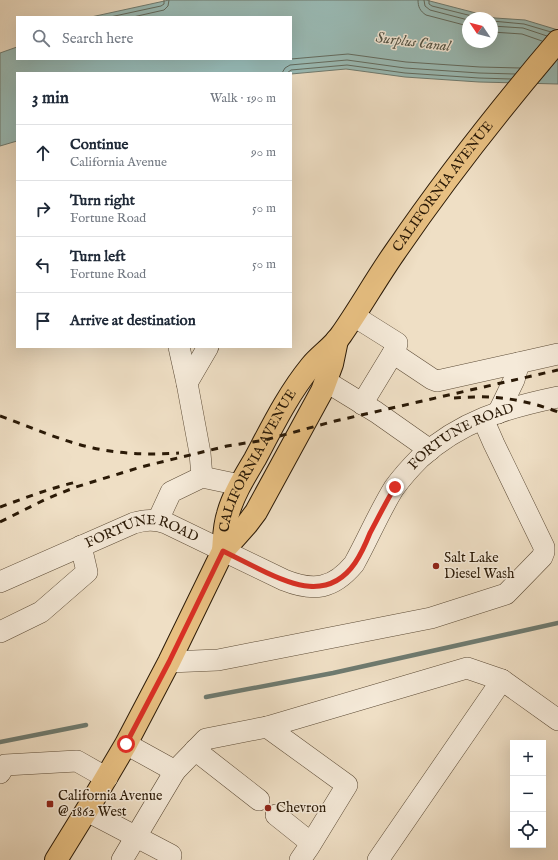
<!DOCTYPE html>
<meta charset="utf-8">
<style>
:root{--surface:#fff;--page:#f2f2f3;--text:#1f2937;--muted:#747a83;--line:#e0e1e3}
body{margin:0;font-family:"IM FELL English",serif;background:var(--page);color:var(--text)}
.controls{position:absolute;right:12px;bottom:12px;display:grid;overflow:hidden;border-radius:0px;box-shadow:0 4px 16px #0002}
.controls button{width:36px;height:36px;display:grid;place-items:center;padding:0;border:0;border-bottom:1px solid var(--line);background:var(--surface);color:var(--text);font:20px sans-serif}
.compass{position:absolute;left:462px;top:12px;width:36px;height:36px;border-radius:50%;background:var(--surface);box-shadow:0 4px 16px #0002;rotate:305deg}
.stop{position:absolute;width:12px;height:12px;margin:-9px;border:3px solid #d93025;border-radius:50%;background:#fff}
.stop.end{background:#d93025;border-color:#fff;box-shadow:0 1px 4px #0008}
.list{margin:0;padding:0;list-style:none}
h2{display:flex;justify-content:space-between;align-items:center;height:52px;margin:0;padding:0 16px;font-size:17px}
h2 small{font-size:13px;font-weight:400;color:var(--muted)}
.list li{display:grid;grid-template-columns:26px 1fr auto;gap:12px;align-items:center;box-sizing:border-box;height:56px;padding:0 16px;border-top:1px solid var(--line)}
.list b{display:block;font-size:15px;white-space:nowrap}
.list p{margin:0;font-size:13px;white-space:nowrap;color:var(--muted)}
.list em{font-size:13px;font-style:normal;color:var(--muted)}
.icon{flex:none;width:22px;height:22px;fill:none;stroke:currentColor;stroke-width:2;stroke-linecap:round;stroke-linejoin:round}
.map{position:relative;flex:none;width:558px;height:860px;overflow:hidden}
.search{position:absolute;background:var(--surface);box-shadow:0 4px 16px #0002;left:16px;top:16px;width:276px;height:44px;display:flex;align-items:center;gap:10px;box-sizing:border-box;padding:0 14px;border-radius:0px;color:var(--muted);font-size:15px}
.panel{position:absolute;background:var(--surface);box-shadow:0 4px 16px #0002;left:16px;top:72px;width:276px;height:276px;border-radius:0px}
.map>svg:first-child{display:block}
.water{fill:#9abcb7;stroke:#6e7b71;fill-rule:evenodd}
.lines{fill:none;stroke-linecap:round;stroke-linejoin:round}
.shore{stroke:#626b5f;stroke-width:1}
.stream{stroke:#6e7b71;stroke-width:4.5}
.minor-casing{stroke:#5c4b36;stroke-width:22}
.major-casing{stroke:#2b1a07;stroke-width:24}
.minor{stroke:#f5ead9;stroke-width:21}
.major{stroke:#e8c082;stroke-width:22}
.rail{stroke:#2b1a07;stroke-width:3;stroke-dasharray:7 7;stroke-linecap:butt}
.route{stroke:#d93025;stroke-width:5}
.poi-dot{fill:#8f2418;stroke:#f5ead9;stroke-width:1.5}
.labels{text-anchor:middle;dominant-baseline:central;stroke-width:3;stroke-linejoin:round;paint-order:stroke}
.street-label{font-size:14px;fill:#2b1a07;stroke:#f5ead9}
.poi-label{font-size:14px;fill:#2b1a07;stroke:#f5ead9;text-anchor:start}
.water-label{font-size:15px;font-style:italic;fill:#525345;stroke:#f5ead9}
</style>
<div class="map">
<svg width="558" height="860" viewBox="0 0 558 860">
<rect width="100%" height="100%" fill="#efdfc5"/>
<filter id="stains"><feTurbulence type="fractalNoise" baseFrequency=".005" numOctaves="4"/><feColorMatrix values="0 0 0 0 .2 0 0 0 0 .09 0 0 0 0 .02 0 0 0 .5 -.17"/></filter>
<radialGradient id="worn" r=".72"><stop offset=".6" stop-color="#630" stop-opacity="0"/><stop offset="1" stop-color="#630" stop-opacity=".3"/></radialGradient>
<path class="water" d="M169 0H426L495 18 525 20 558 30V84L479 82 405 77 346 69 291 74V73H17V141L0 146V53L17 47V59H291V17H91ZM468 18H492V42H468Z"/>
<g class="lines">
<path class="shore" d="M418 0C418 7 420 11 426 15L468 26
M424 0 425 6 430 10 468 20
M429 0V4L432 6 480 18
M110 17 161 6 164 4V0
M133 17 164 10 168 6 169 0
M492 21 524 24 551 32
M492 26 523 28 547 36
M492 32 522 34 542 41
M291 59 348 54 406 62 480 67 520 68
M282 73 285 68 290 65 347 60 405 68 479 73 515 74
M287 73 291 70 347 65 405 73 479 78 511 79"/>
<path class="stream" d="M206 697 333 673 558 623
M0 742 86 725"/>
<defs>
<g id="minor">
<path d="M354 316 397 343C397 347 395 349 393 353L362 404"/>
<path d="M179 347 187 383"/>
<path d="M393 353 432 379 437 381 558 354"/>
<path d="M327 382 376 412 430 450"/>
<path d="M498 413 514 380 519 363"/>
<path d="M202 477 200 453 187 383 208 347"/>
<path d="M158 520 171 492 202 477 240 485"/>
<path id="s1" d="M0 582 134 523C145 520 154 519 166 523L284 580C314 592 333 589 354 564 368 539 379 512 394 488 402 477 411 467 420 458 461 421 505 408 558 397"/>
<path d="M0 632 41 612 87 572 81 546"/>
<path d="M169 662 218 660 431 618 506 594 542 557 544 552V547L494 444 483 419"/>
<path d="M502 680 558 720"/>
<path d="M267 727 467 668 502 680 378 860"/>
<path d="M126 744 175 771 206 739 267 727 347 785 309 847 300 860"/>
<path d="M195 750 259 800"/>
<path d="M0 773 5 765 77 761 107 778"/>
<path d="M87 811 171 855 170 860"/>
<path d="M276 815 311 843"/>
<path d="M122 860 175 771"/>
</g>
<g id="major">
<path id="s2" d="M223 551C224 539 224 526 228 514 233 495 245 476 255 459 272 427 288 394 311 366 320 355 333 347 341 335 360 308 376 279 395 252 445 179 500 109 558 41"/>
<path d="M56 860 93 800 126 744 169 662 223 551 247 524 256 512 322 391 332 364 337 340"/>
</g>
</defs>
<use href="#minor" class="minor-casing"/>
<use href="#major" class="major-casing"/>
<use href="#minor" class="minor"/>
<use href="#major" class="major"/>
<path class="rail" d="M454 398C469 397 485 396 501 398 520 400 540 405 558 412
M0 416C31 427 61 441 93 448 122 454 150 455 179 453
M0 507C25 498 50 488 77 482
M0 522 46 499 76 487 141 467 227 446 265 440 335 421 558 370"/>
</g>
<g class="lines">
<path class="route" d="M126 744 169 662 223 551C235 557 247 563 259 569 291 585 329 601 355 563 361 554 366 543 370 533 378 518 386 502 395 487"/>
</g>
<g class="poi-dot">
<circle cx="436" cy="566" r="4"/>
<rect x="46" y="800" width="8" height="8" rx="2"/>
<circle cx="268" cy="808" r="4"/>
</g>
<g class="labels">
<g class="street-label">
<text stroke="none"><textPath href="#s2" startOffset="431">CALIFORNIA AVENUE</textPath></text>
<text stroke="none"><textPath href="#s1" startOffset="561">FORTUNE ROAD</textPath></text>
<text stroke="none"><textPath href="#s2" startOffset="98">CALIFORNIA AVENUE</textPath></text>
<text stroke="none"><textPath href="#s1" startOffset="154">FORTUNE ROAD</textPath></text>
</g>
<g class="poi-label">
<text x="444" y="558">Salt Lake<tspan x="444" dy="16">Diesel Wash</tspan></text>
<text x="58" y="796">California Avenue<tspan x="58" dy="16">@ 1862 West</tspan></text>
<text x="276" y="808">Chevron</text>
</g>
<g class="water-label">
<text transform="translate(413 42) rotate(7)">Surplus Canal</text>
</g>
</g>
<rect width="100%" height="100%" filter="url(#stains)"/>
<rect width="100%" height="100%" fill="url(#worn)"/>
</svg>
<div class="controls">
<button>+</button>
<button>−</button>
<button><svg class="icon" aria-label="locate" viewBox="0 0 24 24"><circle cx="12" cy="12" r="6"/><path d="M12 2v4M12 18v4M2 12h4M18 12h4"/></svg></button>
</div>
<svg class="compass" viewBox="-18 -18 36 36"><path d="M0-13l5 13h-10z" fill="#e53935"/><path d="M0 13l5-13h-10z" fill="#747a83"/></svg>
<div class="stop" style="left:126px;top:744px"></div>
<div class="stop end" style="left:395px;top:487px"></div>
<div class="search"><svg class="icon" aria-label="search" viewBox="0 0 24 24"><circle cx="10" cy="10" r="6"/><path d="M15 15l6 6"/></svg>Search here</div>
<section class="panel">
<h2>3 min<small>Walk · 190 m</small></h2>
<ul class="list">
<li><svg class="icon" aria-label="ahead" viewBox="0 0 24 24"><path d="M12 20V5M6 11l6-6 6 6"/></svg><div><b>Continue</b><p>California Avenue</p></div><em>90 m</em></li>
<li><svg class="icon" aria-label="right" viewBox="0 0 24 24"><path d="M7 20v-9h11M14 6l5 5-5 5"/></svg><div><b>Turn right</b><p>Fortune Road</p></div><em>50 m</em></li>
<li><svg class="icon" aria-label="left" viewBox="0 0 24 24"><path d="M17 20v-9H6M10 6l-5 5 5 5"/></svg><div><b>Turn left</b><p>Fortune Road</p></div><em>50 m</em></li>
<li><svg class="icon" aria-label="arrive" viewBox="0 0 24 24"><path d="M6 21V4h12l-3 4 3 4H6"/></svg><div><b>Arrive at destination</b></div></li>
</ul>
</section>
</div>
